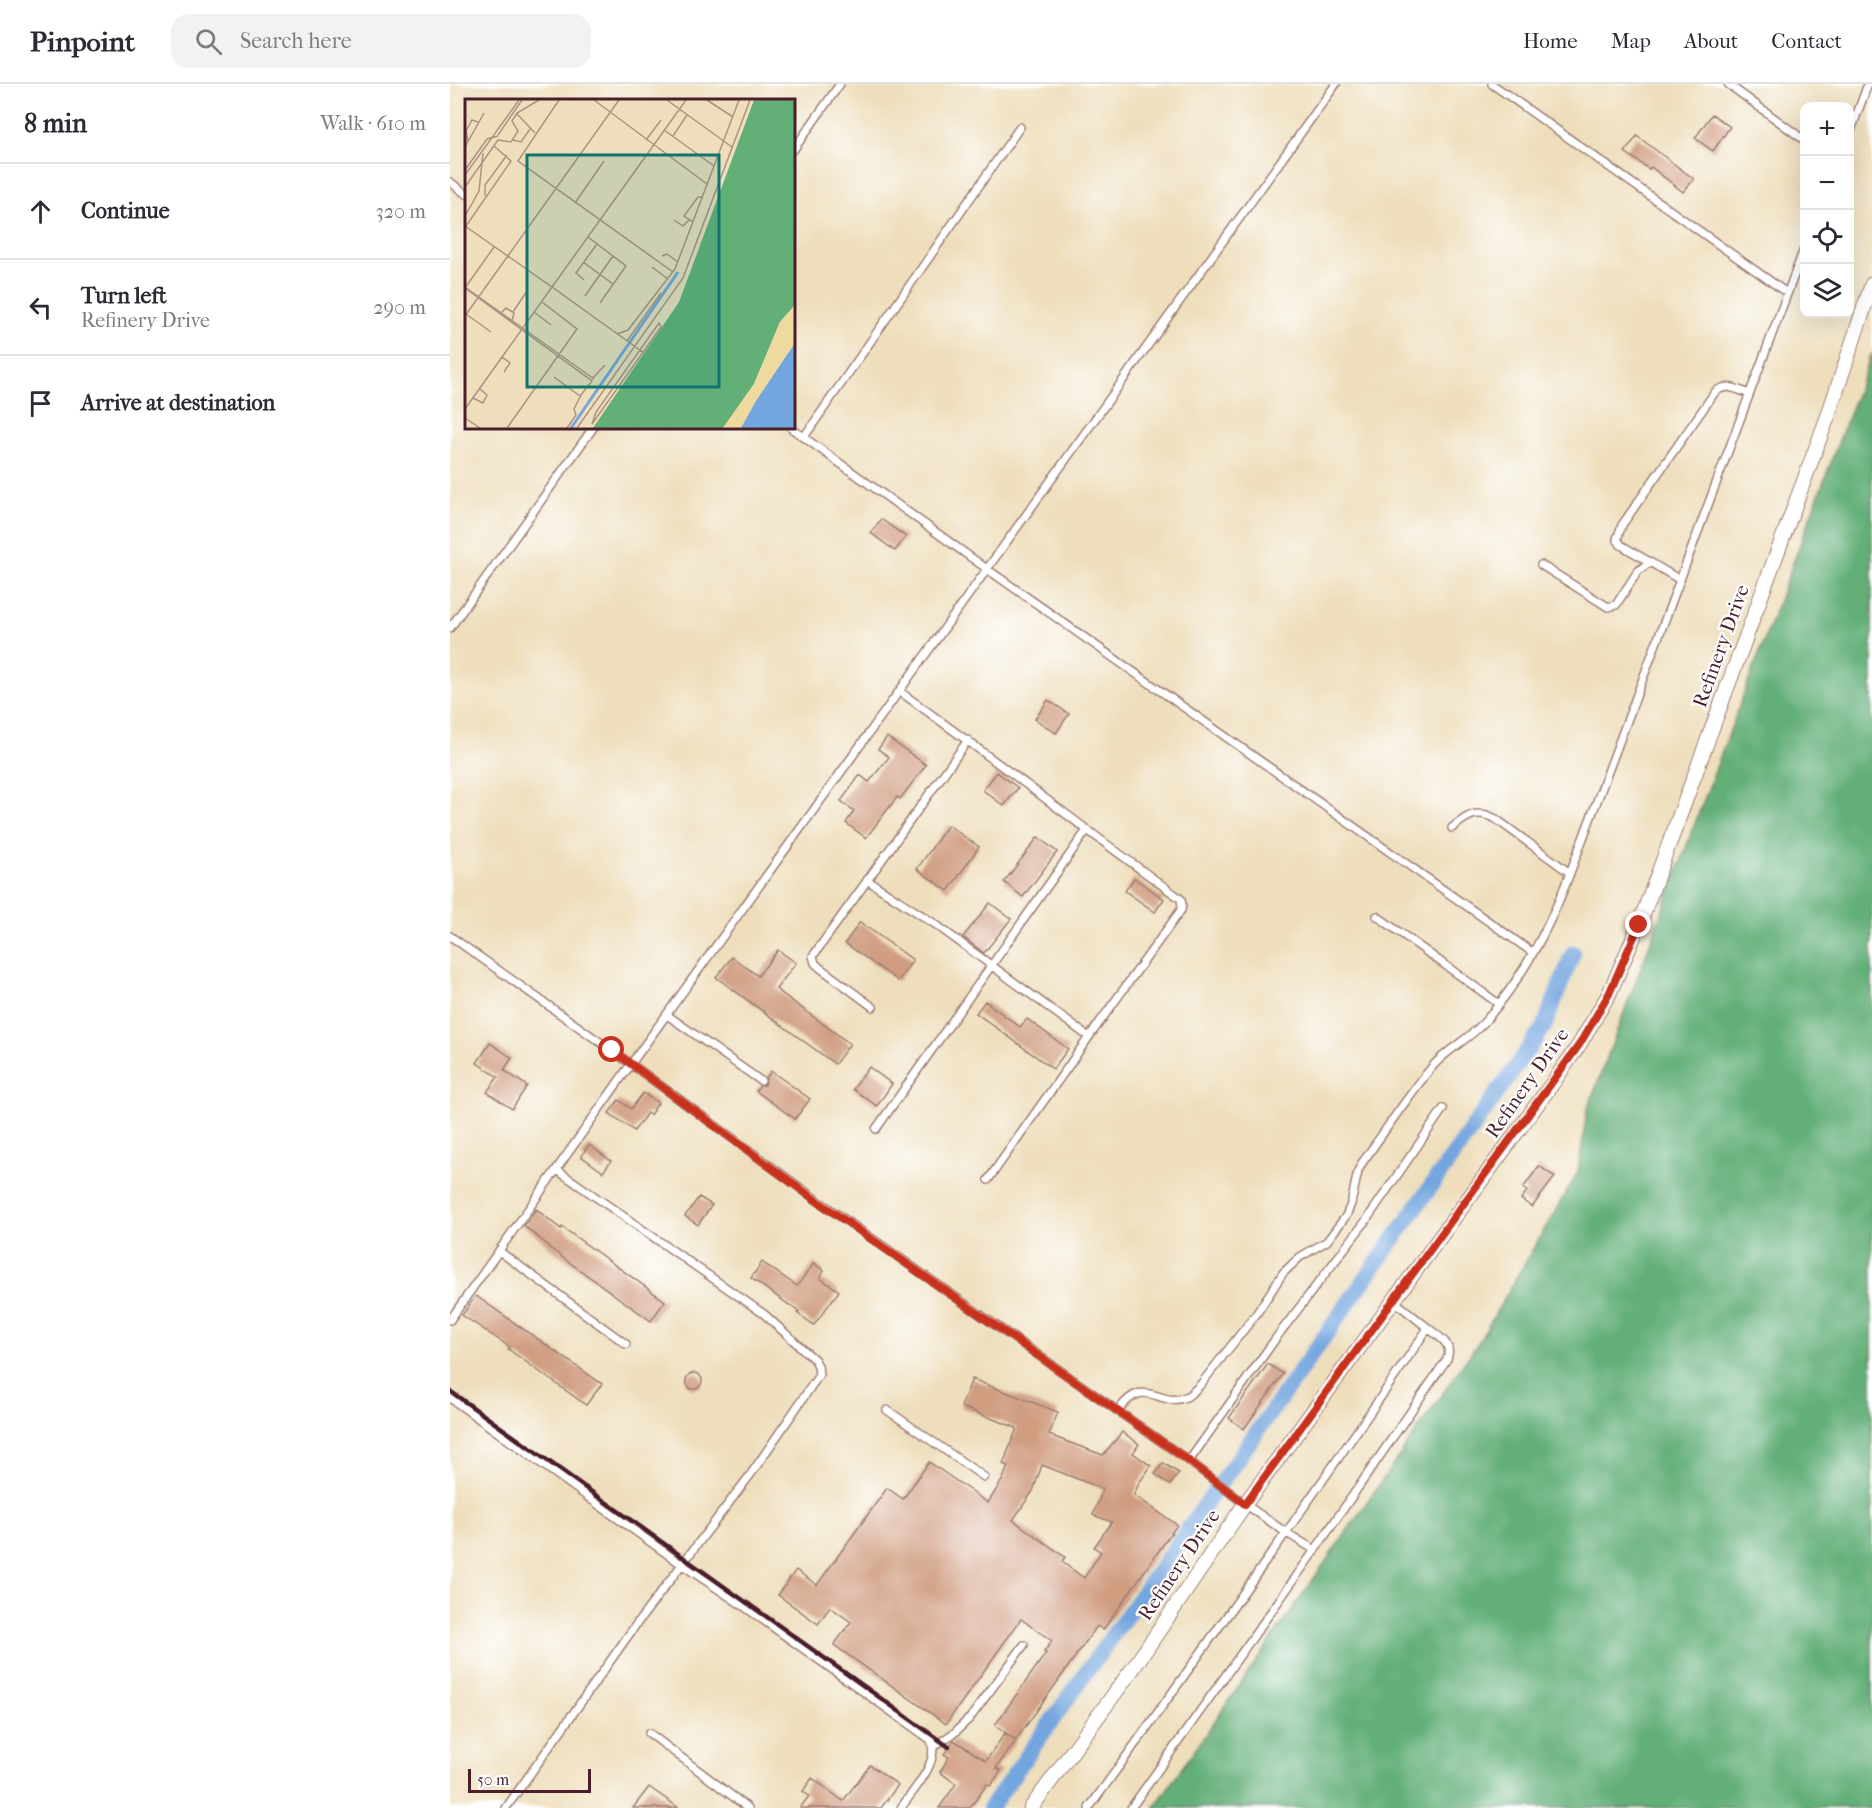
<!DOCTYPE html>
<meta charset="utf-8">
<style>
:root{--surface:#fff;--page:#f2f2f3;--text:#2b2b33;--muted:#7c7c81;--line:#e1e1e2}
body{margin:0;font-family:"IM FELL French Canon",serif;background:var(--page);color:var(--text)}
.controls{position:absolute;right:18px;top:18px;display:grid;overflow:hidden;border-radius:12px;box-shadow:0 6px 24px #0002}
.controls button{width:54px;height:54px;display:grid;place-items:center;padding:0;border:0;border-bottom:2px solid var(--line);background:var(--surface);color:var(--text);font:30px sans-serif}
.scale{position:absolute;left:18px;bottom:15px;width:123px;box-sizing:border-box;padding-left:6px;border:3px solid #4a1f2b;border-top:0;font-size:16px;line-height:21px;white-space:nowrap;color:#4a1f2b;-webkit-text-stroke:4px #fff;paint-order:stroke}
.stop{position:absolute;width:18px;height:18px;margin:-14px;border:4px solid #c8321e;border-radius:50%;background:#fff}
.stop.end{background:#c8321e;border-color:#fff;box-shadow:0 2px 6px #0008}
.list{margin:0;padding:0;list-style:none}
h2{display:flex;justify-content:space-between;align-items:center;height:78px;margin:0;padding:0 24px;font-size:26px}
h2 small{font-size:20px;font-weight:400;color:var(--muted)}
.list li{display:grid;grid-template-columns:39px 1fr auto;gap:18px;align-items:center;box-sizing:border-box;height:96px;padding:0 24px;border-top:2px solid var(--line)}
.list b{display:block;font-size:22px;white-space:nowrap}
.list p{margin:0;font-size:20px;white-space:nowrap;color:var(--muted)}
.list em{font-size:20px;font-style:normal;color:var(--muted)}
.icon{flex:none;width:33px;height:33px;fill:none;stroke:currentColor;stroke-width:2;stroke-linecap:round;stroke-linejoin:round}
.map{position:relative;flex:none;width:1422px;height:1724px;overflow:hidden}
header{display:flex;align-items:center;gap:36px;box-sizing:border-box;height:84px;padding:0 30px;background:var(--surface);border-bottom:2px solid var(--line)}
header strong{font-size:28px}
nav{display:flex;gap:33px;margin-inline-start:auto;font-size:21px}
.search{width:420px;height:54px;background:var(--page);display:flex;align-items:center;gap:15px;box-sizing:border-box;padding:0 21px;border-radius:18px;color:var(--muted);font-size:22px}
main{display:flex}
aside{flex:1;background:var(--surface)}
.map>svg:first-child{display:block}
.forest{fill:#62af78;stroke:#566752;stroke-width:1.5}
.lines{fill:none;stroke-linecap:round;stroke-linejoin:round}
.canal{stroke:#73a6df;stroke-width:16}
.building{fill:#d09d81;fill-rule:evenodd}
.service-casing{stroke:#9c7e74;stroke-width:10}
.minor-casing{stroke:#9c7e74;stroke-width:16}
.service{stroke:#fff;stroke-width:7}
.minor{stroke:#fff;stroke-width:14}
.rail{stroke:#4a1f2b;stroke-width:4.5}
.route{stroke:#c8321e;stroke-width:8}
.labels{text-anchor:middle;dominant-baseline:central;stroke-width:4.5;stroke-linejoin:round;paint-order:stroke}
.street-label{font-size:20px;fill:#4a1f2b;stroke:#fff}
.inset-river{fill:none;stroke:#73a6df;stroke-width:3}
.inset-road{fill:none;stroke:#ac9282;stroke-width:1.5}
.view{fill:#0f766e;fill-opacity:0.15;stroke:#0f766e;stroke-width:3}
.inset-edge{fill:none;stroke:#4a1f2b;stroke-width:3}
</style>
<header>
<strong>Pinpoint</strong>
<div class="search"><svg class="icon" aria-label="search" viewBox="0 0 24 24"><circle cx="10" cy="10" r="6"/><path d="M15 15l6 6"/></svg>Search here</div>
<nav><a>Home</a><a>Map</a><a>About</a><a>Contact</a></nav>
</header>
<main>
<aside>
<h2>8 min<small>Walk · 610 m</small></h2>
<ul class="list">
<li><svg class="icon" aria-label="ahead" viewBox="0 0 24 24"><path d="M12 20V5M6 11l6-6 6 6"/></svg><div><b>Continue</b></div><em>320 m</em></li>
<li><svg class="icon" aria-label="left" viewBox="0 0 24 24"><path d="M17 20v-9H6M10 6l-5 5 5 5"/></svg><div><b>Turn left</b><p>Refinery Drive</p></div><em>290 m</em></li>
<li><svg class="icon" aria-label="arrive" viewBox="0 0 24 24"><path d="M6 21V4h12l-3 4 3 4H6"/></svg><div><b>Arrive at destination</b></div></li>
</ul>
</aside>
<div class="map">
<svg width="1422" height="1724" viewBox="0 0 1422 1724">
<rect width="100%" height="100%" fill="#fff"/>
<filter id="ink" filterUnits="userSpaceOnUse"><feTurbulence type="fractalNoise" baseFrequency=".0167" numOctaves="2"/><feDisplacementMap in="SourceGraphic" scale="12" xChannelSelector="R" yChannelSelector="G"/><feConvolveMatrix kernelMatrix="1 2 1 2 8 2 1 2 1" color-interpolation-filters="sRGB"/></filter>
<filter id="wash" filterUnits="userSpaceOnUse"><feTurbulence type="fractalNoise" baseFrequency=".008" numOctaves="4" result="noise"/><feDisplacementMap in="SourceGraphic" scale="24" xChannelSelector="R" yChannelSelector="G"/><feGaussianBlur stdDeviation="1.35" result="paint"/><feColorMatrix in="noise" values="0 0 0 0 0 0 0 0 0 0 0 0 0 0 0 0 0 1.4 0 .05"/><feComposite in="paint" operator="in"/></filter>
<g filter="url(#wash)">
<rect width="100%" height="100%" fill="#eedebc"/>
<path class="forest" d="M1422 269V1724H704L1030 1256 1128 1088 1137 1027Z"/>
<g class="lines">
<path class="canal" d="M540 1724 1094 943 1123 869"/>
</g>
<g id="blocks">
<path class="building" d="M1262 30 1280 43 1263 67 1245 54Z
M1187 52 1244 95 1233 108 1201 83 1199 85 1175 68Z
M431 435 456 453 445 467 421 449Z
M598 616 619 630 606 649 585 635Z
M437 653 476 681 450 715 447 713 416 754 396 739 404 727 391 717 410 691 419 698 439 673 428 665Z
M547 688 568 704 554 722 533 706Z
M498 741 529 763 498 807 467 785Z
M588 753 607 768 573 813 554 798Z
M684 794 714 815 705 828 675 807Z
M540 819 561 835 534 869 513 853Z
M410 838 463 876 448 897 395 859Z
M328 866 346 879 326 905 400 960 385 980 266 893 282 873 308 892Z
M535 917 570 943 577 935 618 965 603 985 526 929Z
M40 959 62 974 54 986 77 1002 62 1025 37 1008 48 993 27 979Z
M419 983 442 1000 427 1022 403 1005Z
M321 987 360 1015 345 1035 306 1007 310 1002 315 1001 316 994Z
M193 1009 208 1019 200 1031 197 1029 184 1047 159 1029 169 1016 181 1025Z
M139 1061 161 1077 153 1088 131 1072Z
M1089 1082 1105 1093 1082 1123 1071 1115 1077 1107 1073 1104Z
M249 1113 262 1121 248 1141 235 1132Z
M86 1125 111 1145 112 1143 215 1217 201 1237 98 1163 99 1162 74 1142Z
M312 1178 347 1202 364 1179 374 1187 370 1194 389 1207 364 1241 347 1229 349 1228 301 1194Z
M26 1212 152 1300 136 1321 58 1265 60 1263 12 1231Z
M818 1280 833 1290 794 1345 779 1334Z
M236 1297a8 8 0 1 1 16 0a8 8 0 1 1-16 0Z
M522 1295 608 1328 599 1351 653 1371 672 1348 689 1360 683 1369 701 1382 689 1399 684 1411 727 1441 653 1546 647 1542 566 1656 545 1641 596 1569 594 1568 602 1557 571 1535 496 1640 384 1561 401 1538 380 1523 368 1540 328 1511 346 1486 367 1501 437 1404 453 1415 479 1378 538 1419 553 1395 558 1382 553 1380 567 1344 511 1323ZM592 1381 653 1405 643 1431 662 1438 644 1463 651 1468 634 1494 612 1478 615 1473 563 1436 583 1407Z
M713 1379 729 1389 720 1401 705 1390Z
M555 1649 566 1657 546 1684 551 1687 540 1702 537 1700 520 1724H489L506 1700 490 1688 499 1673 494 1670 504 1656 536 1677Z
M420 1681 448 1701 431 1724H350L359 1712 353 1707 362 1694 393 1717Z
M199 1703 229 1724H183Z"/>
</g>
</g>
<g filter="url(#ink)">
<use href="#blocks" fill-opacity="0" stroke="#9c7e74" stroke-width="1.5"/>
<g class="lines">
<defs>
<path id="service" d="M1042 0 1337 209
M1278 0 1354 56
M1400 49 1418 0
M344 65 390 0
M0 98 16 110
M341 344 537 485 1082 868
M354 353 570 43
M1091 481 1158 523 1166 521 1188 487 1200 478
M1230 496 1171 461 1167 455 1172 441 1265 308C1277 299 1287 305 1299 310
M0 544 143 344
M449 607C544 675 636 746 731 815L732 822 731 826 639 953 538 1096
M1002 744C1018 731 1026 725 1046 735L1120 789
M417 796 485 840 639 953
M927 832 1049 920
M0 852 181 980 886 0
M423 923 369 883 365 879 363 872 518 656
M217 931 311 997
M426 1045 637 746
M49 1167 176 1260
M943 1216 978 1244
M0 1236 181 980 360 1111 739 1377 795 1420 835 1448 865 1466
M0 1314 231 1480 292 1521 481 1656C490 1679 463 1706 451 1724
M437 1326 534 1393
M668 1327C695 1289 709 1325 736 1313 742 1310 746 1305 751 1300L807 1229 833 1189 850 1173 877 1157 896 1132 901 1120 908 1087 912 1079C935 1047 957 1013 982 983 998 964 1022 954 1037 935 1073 893 1101 840 1120 789L1354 165
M739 1377 826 1254 915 1138 993 1025
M199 1649 298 1724
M483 1663 504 1649 520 1634 574 1561
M56 1724 185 1542 301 1390 369 1291 368 1282 365 1276 314 1230 107 1086
M639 1724C754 1565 868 1406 978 1244 990 1254 1003 1259 997 1275L865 1466 681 1724"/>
<path id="minor" d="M581 1724 684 1583 795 1420 1102 1000 1129 961 1159 910 1189 841 1378 332 1422 200"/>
</defs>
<use href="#service" class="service-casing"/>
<use href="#minor" class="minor-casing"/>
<use href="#service" class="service"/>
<use href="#minor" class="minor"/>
<path class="rail" d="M0 1307 499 1663"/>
</g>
</g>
<g class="lines" filter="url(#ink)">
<path class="route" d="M162 966 360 1112 739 1377 795 1420 1129 961 1159 910 1189 841"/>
</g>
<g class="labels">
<g class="street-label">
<text transform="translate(1271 562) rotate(-70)">Refinery Drive</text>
<text transform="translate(1077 999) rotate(-55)">Refinery Drive</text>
<text transform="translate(729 1481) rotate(-56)">Refinery Drive</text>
</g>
</g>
<g transform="translate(15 15)">
<rect width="330" height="330" fill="#eedebc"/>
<path d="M289 1H330V206L315 223 289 285 258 329H128L214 203Z" fill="#62af78"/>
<path d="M330 206V244L276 329H258L289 285 315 223Z" fill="#eeda9e"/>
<path d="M330 244V329H276L291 302Z" fill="#73a6df"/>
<path class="inset-river" d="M106 329 213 173"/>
<path class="inset-road" d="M94 1 53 62 208 173M129 1 242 85M202 1 267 48M242 1 268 18M51 14 70 34M199 31 249 67M33 36 57 1M208 37 222 16M48 41 56 43 65 30M181 41 196 21M3 42 1 32 7 21 13 23M0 48 19 14M0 71 22 40 33 37M0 76 54 1M0 88 33 41 46 43 53 32 47 22 52 14 74 1M20 97V86L42 56M110 104 139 62M0 117 14 92 18 54M209 121 218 127 224 121M228 123 219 117 233 98H237M0 127 87 188 221 1M1 127 46 62 29 47M123 138 161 167 135 204M197 157 202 155 213 163M118 163 148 185M187 168 203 180M119 181 111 174 132 145M0 188 129 280M0 189 127 282 115 297 89 278M0 189 29 148M120 197 148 157M48 213 62 192M69 213 86 226M36 214 41 209 49 214 47 222M1 215 26 233M0 217 154 1M194 224 196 228 127 325 131 313ZM152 235 163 231 210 170 274 1M162 242 196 194M37 258 45 264 39 273M127 280 140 266M8 299 18 304 22 296 15 290M0 310 87 188 179 254M0 319 15 329M42 329 112 230 77 203M102 329 111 316 109 310 116 296M112 329 218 179 285 1"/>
<path class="view" d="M62 56H254V288H62Z"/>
<rect width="330" height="330" class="inset-edge"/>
</g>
</svg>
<div class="controls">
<button>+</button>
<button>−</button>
<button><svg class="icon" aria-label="locate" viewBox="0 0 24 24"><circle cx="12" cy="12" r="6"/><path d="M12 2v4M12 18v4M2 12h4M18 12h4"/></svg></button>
<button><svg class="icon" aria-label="layers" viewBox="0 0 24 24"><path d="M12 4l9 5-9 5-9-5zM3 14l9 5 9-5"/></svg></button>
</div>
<div class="scale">50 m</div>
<div class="stop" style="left:162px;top:966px"></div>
<div class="stop end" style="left:1189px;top:841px"></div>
</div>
</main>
